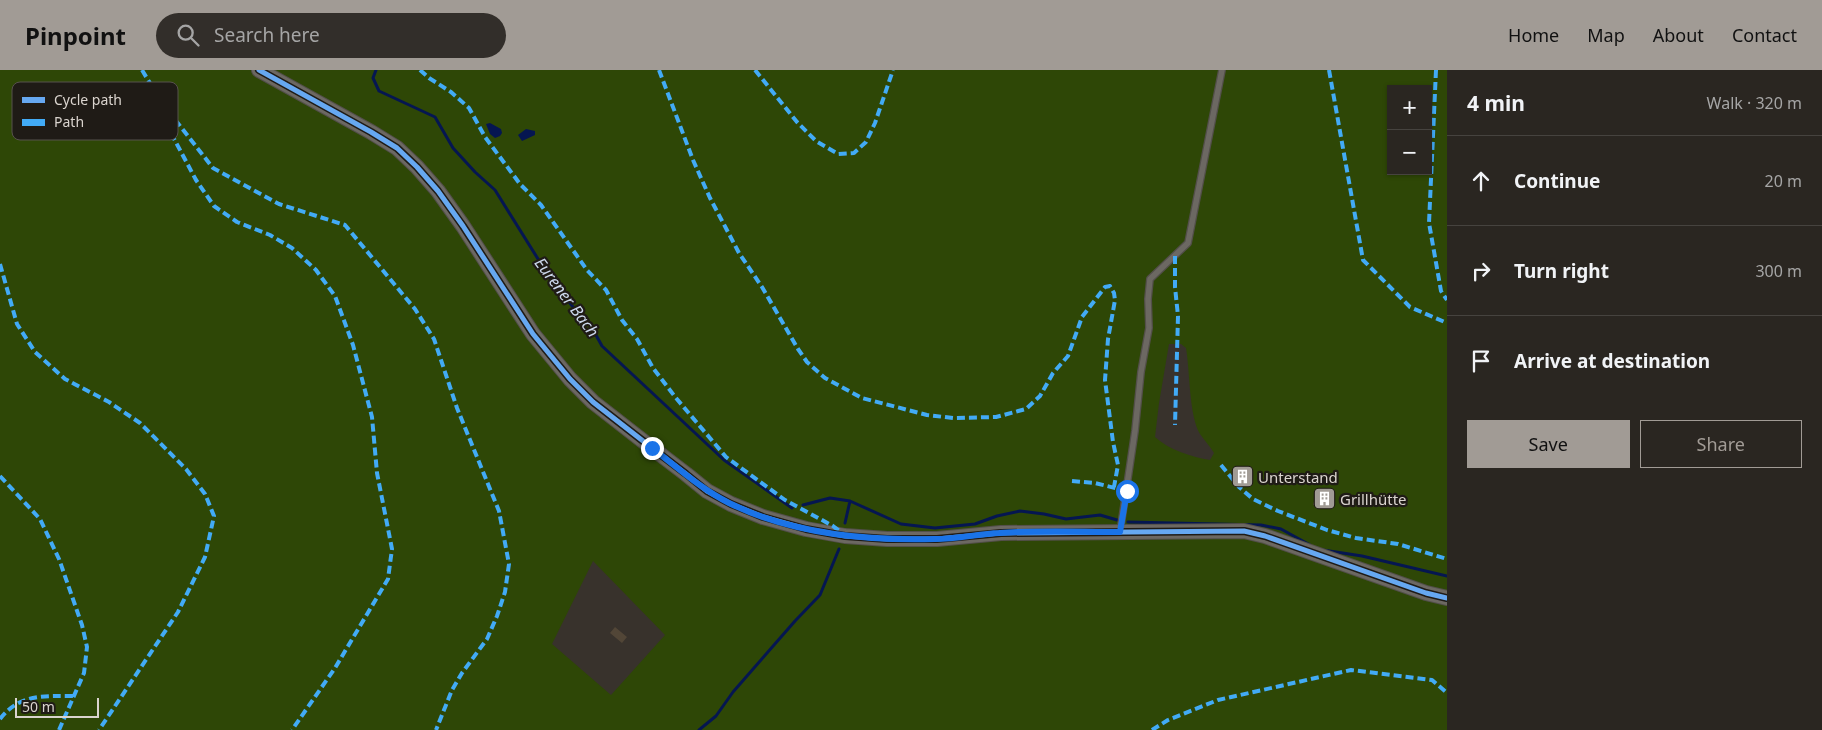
<!DOCTYPE html>
<meta charset="utf-8">
<style>
:root{--surface:#2a2621;--page:#322e2a;--text:#f1f3f6;--muted:#a5a5a5;--line:#46433f;--accent:#a19b95}
body{margin:0;font-family:"Noto Sans",sans-serif;background:var(--page);color:var(--text)}
.controls{position:absolute;right:15px;top:15px;display:grid;overflow:hidden;border-radius:0px;box-shadow:0 1px 4px #0004}
.controls button{width:45px;height:45px;display:grid;place-items:center;padding:0;border:0;border-bottom:1px solid var(--line);background:var(--surface);color:var(--text);font:25px sans-serif}
.scale{position:absolute;left:15px;bottom:12px;width:84px;box-sizing:border-box;padding-left:5px;border:2px solid #dad4ce;border-top:0;font-size:14px;line-height:18px;white-space:nowrap;color:#dad4ce;-webkit-text-stroke:4px #1f1b16;paint-order:stroke}
.stop{position:absolute;width:15px;height:15px;margin:-11px;border:4px solid #1a73e8;border-radius:50%;background:#fff}
.stop.end{background:#1a73e8;border-color:#fff;box-shadow:0 1px 5px #0008}
.list{margin:0;padding:0;list-style:none}
h2{display:flex;justify-content:space-between;align-items:center;height:65px;margin:0;padding:0 20px;font-size:21px}
h2 small{font-size:16px;font-weight:400;color:var(--muted)}
.list li{display:grid;grid-template-columns:32px 1fr auto;gap:15px;align-items:center;box-sizing:border-box;height:90px;padding:0 20px;border-top:1px solid var(--line)}
.list b{display:block;font-size:19px;white-space:nowrap}
.list em{font-size:16px;font-style:normal;color:var(--muted)}
.actions{display:flex;gap:10px;padding:15px 20px}
.actions a{flex:1;padding:11px 0;border:1px solid var(--accent);border-radius:0px;text-align:center;font-size:18px;color:var(--accent)}
.actions .main{background:var(--accent);color:#111}
.icon{flex:none;width:28px;height:28px;fill:none;stroke:currentColor;stroke-width:2;stroke-linecap:round;stroke-linejoin:round}
.map{position:relative;flex:none;width:1447px;height:660px;overflow:hidden}
header{display:flex;align-items:center;gap:30px;box-sizing:border-box;height:70px;padding:0 25px;background:var(--accent);color:#111}
header strong{font-size:24px}
nav{display:flex;gap:28px;margin-inline-start:auto;font-size:18px}
.search{width:350px;height:45px;background:var(--page);display:flex;align-items:center;gap:12px;box-sizing:border-box;padding:0 18px;border-radius:28px;color:var(--muted);font-size:19px}
main{display:flex}
aside{flex:1;background:var(--surface)}
.map>svg:first-child{display:block}
.green{fill:#2e4706;fill-rule:evenodd}
.water{fill:#051651}
.lines{fill:none;stroke-linecap:round;stroke-linejoin:round}
.stream{stroke:#051651;stroke-width:3}
.building{fill:#524637}
.service-casing{stroke:#534f4a;stroke-width:8}
.tertiary-casing{stroke:#534f4a;stroke-width:16}
.service{stroke:#6c6862;stroke-width:5.5}
.tertiary{stroke:#6c6862;stroke-width:14}
.quiet{stroke:#42abf6;stroke-width:4;stroke-dasharray:8 4;stroke-linecap:butt}
.cycleway-casing{stroke:#1f1b16;stroke-width:8}
.cycleway{stroke:#66a8f1;stroke-width:5}
.route{stroke:#1a73e8;stroke-width:6}
.labels{text-anchor:middle;dominant-baseline:central;stroke-width:4.5;stroke-linejoin:round;paint-order:stroke}
.poi-label{font-size:15px;fill:#dad4ce;stroke:#1f1b16;text-anchor:start}
.water-label{font-size:16px;font-style:italic;fill:#ccd8ec;stroke:#1f1b16}
.key{fill:#1f1b16;stroke:#57524d;stroke-width:1}
.key-label{font-size:14px;fill:#dad4ce}
</style>
<header>
<strong>Pinpoint</strong>
<div class="search"><svg class="icon" aria-label="search" viewBox="0 0 24 24"><circle cx="10" cy="10" r="6"/><path d="M15 15l6 6"/></svg>Search here</div>
<nav><a>Home</a><a>Map</a><a>About</a><a>Contact</a></nav>
</header>
<main>
<div class="map">
<svg width="1447" height="660" viewBox="0 0 1447 660">
<rect width="100%" height="100%" fill="#38322c"/>
<path class="green" d="M0 0H1447V660H0ZM1391 19H1428V101H1391ZM1169 274H1181L1186 278C1190 301 1189 346 1200 364 1204 370 1210 376 1214 383L1210 390C1192 387 1169 380 1155 367L1159 333ZM593 491 665 565 611 625 552 574Z"/>
<path class="water" d="M490 53 501 59 502 63 500 66 495 68 490 64 486 54Z
M526 59 535 61V65L522 71 518 65Z"/>
<g class="lines">
<path class="stream" d="M376 0 373 8 379 21 435 47 453 78 475 102 495 120 548 205 573 237 586 247 602 276 724 390 792 438
M803 435 830 428 850 431 901 454 935 458 975 454 997 446 1020 441 1044 444 1066 449 1100 445 1117 450
M1128 452 1261 455 1281 459 1310 475
M845 453 850 431
M1323 480 1362 486 1447 506
M699 660 716 646 733 622 795 551 820 525 839 479"/>
</g>
<path class="building" d="M1317 420 1335 424 1331 439 1313 435Z
M615 557 627 567 622 573 610 563Z"/>
<g class="lines">
<defs>
<path id="service" d="M1120 462 1135 361 1141 302 1149 258 1148 229 1150 209 1188 173 1222 0"/>
<path id="tertiary" d="M259 0 371 62 397 78 417 97 438 121 463 156 533 264 570 309 593 332 652 378 686 404 707 421 731 434 763 447 806 459 845 466 887 469H937L1001 463 1244 461 1265 466 1426 523 1447 528"/>
</defs>
<use href="#service" class="service-casing"/>
<use href="#tertiary" class="tertiary-casing"/>
<use href="#service" class="service"/>
<use href="#tertiary" class="tertiary"/>
<path class="quiet" d="M142 0 162 33 213 98 279 134 345 155 415 239 434 269 457 338 499 441 509 494 505 522 497 546 487 569 462 603 452 620 436 660
M420 0 429 8 451 22 469 38 485 67 520 114 541 135 587 200 606 220 622 250 637 269 653 298 676 328 726 387 785 430 833 456 843 464
M659 0 693 90 710 128 739 183 762 217 798 279 807 292 825 308 862 328 927 345 953 348 996 347 1026 339 1040 326 1053 303 1068 286 1082 247 1105 217 1110 216 1114 223 1115 230 1108 269 1105 310 1113 372 1118 395 1114 417
M755 0 797 52 816 71 838 84 854 83 866 72 875 53 893 0
M1329 0 1363 190 1410 237 1447 253
M1436 0 1429 153 1441 221 1447 230
M164 40 172 65 196 110 214 136 237 152 270 165 292 178 316 200 335 226 353 275 372 347 377 403 392 479 388 509 335 598 292 660
M1175 186V217L1178 246 1175 355
M0 194 17 254 35 282 65 309 109 332 140 353 186 399 205 424 214 446 205 487 178 542 99 660
M1221 395 1239 417 1253 429 1278 441 1327 460 1356 468 1398 474 1447 489
M0 406 40 449 59 489 82 555 87 577 84 603 59 660
M1072 411 1095 413 1127 421
M0 649C19 624 44 626 73 626
M1152 660 1168 650 1218 630 1351 600 1432 610 1447 623"/>
<defs>
<path id="cycleway" d="M259 0 371 62 397 78 417 97 438 121 463 156 533 264 570 309 593 332 652 378 686 404 707 421 731 434 763 447 806 459 845 466 887 469H937L1001 463 1244 461 1265 466 1426 523 1447 528"/>
</defs>
<use href="#cycleway" class="cycleway-casing"/>
<use href="#cycleway" class="cycleway"/>
</g>
<g class="lines">
<path class="route" d="M652 378C677 397 701 419 729 433 792 464 866 471 935 469 957 469 978 464 999 463 1039 460 1080 462 1120 462L1127 421"/>
</g>
<defs>
<symbol id="building-square" viewBox="-11 -11 22 22"><rect x="-9" y="-9" width="18" height="18" rx="4" fill="#a19b95" stroke="#1f1b16"/><path d="M-4-6H4V6H1V3H-1V6H-4ZM-2.5-4.3h1.7v1.8h-1.7ZM.8-4.3h1.7v1.8H.8ZM-2.5-1h1.7V.8h-1.7ZM.8-1h1.7V.8H.8Z" fill="#fff"/></symbol>
</defs>
<g fill-rule="evenodd">
<use href="#building-square" x="1230" y="394" width="25" height="25"/>
<use href="#building-square" x="1312" y="416" width="25" height="25"/>
</g>
<g class="labels">
<g class="poi-label">
<text x="1258" y="407">Unterstand</text>
<text x="1340" y="429">Grillhütte</text>
</g>
<g class="water-label">
<text transform="translate(567 227) rotate(53)">Eurener Bach</text>
</g>
</g>
<rect x="12" y="12" width="166" height="58" rx="8" class="key"/>
<rect x="22" y="27" width="23" height="6" fill="#66a8f1"/>
<rect x="22" y="49" width="23" height="7" fill="#42abf6"/>
<g class="key-label">
<text x="54" y="35">Cycle path</text>
<text x="54" y="57">Path</text>
</g>
</svg>
<div class="controls">
<button>+</button>
<button>−</button>
</div>
<div class="scale">50 m</div>
<div class="stop" style="left:1127px;top:421px"></div>
<div class="stop end" style="left:652px;top:378px"></div>
</div>
<aside>
<h2>4 min<small>Walk · 320 m</small></h2>
<ul class="list">
<li><svg class="icon" aria-label="ahead" viewBox="0 0 24 24"><path d="M12 20V5M6 11l6-6 6 6"/></svg><div><b>Continue</b></div><em>20 m</em></li>
<li><svg class="icon" aria-label="right" viewBox="0 0 24 24"><path d="M7 20v-9h11M14 6l5 5-5 5"/></svg><div><b>Turn right</b></div><em>300 m</em></li>
<li><svg class="icon" aria-label="arrive" viewBox="0 0 24 24"><path d="M6 21V4h12l-3 4 3 4H6"/></svg><div><b>Arrive at destination</b></div></li>
</ul>
<div class="actions"><a class="main">Save</a><a>Share</a></div>
</aside>
</main>
